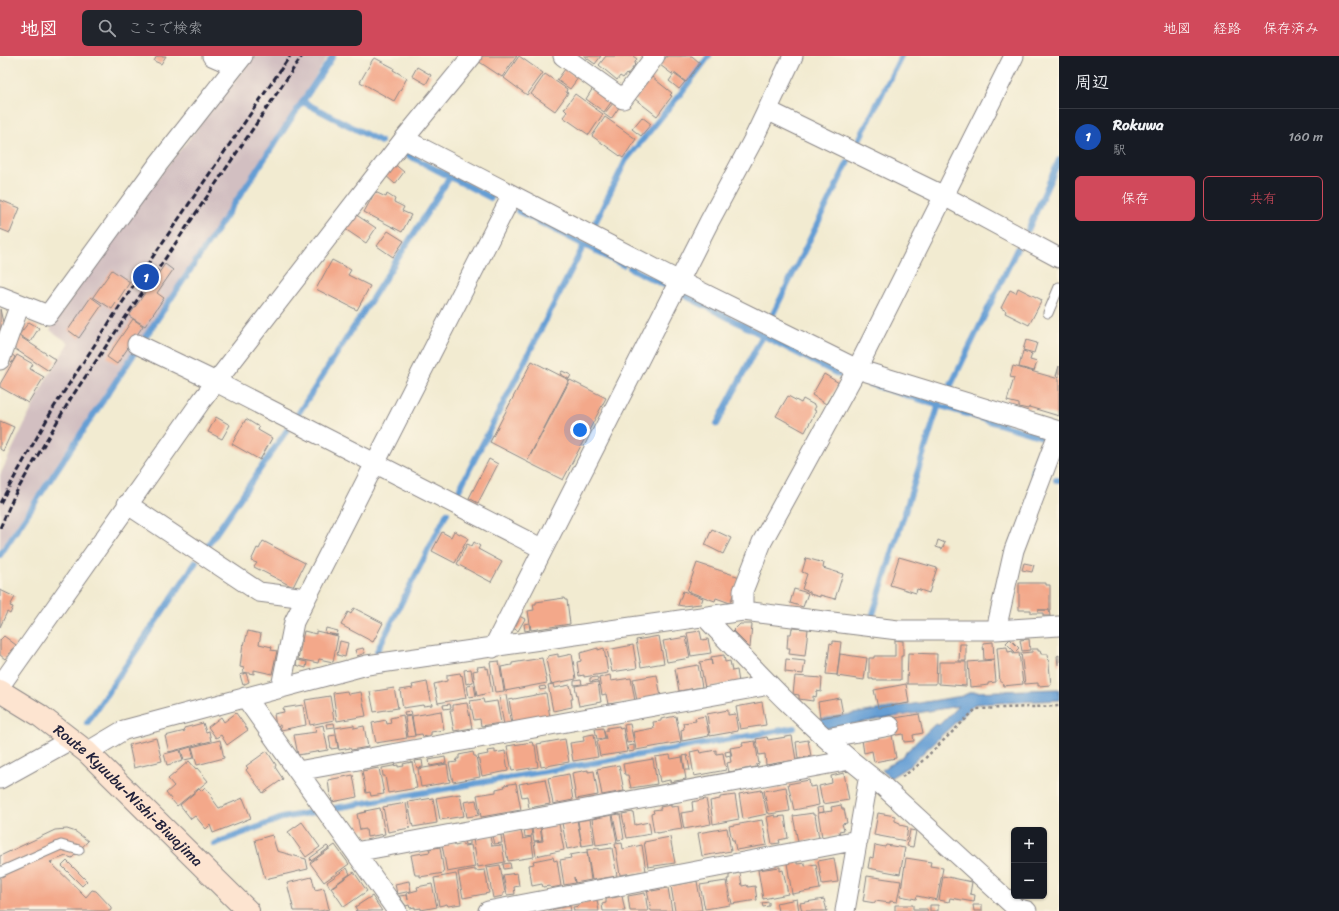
<!DOCTYPE html>
<html lang="ja">
<meta charset="utf-8">
<style>
:root{--surface:#171b24;--page:#20242c;--text:#f1f3f6;--muted:#9ea1a6;--line:#363941;--accent:#d1495b}
body{margin:0;font-family:Sriracha,"Klee One",sans-serif;background:var(--page);color:var(--text)}
.controls{position:absolute;right:12px;bottom:12px;display:grid;overflow:hidden;border-radius:6px;box-shadow:0 1px 3px #0004}
.controls button{width:36px;height:36px;display:grid;place-items:center;padding:0;border:0;border-bottom:1px solid var(--line);background:var(--surface);color:var(--text);font:20px sans-serif}
.you{position:absolute;left:580px;top:374px;width:14px;height:14px;margin:-10px;border:3px solid #fff;border-radius:50%;background:#1a73e8;box-shadow:0 0 0 6px #1a73e833}
.badge{display:grid;place-items:center;width:26px;height:26px;border-radius:50%;background:var(--accent);color:#fff;font-size:13px;font-weight:700}
.pin{position:absolute;translate:-50% -50%;border:2px solid #fff;box-shadow:0 1px 4px #0006}
.list{margin:0;padding:0;list-style:none}
h2{display:flex;justify-content:space-between;align-items:center;height:52px;margin:0;padding:0 16px;font-size:17px}
h2 small{font-size:13px;font-weight:400;color:var(--muted)}
.list li{display:grid;grid-template-columns:26px 1fr auto;gap:12px;align-items:center;box-sizing:border-box;height:56px;padding:0 16px;border-top:1px solid var(--line)}
.list b{display:block;font-size:15px;white-space:nowrap}
.list p{margin:0;font-size:13px;white-space:nowrap;color:var(--muted)}
.list em{font-size:13px;font-style:normal;color:var(--muted)}
.actions{display:flex;gap:8px;padding:12px 16px}
.actions a{flex:1;padding:9px 0;border:1px solid var(--accent);border-radius:6px;text-align:center;font-size:14px;color:var(--accent)}
.actions .main{background:var(--accent);color:#fff}
.icon{flex:none;width:22px;height:22px;fill:none;stroke:currentColor;stroke-width:2;stroke-linecap:round;stroke-linejoin:round}
.map{position:relative;flex:none;width:1059px;height:855px;overflow:hidden}
header{display:flex;align-items:center;gap:24px;box-sizing:border-box;height:56px;padding:0 20px;background:var(--accent);color:#fff}
header strong{font-size:19px}
nav{display:flex;gap:22px;margin-inline-start:auto;font-size:14px}
.search{width:280px;height:36px;background:var(--page);display:flex;align-items:center;gap:10px;box-sizing:border-box;padding:0 14px;border-radius:6px;color:var(--muted);font-size:15px}
main{display:flex}
aside{flex:1;background:var(--surface)}
.map>svg:first-child{display:block}
.industrial{fill:#d2bfc1}
.water{fill:#659ed4;stroke:#446088}
.lines{fill:none;stroke-linecap:round;stroke-linejoin:round}
.stream{stroke:#659ed4;stroke-width:6}
.building{fill:#f3a88a}
.service-casing{stroke:#8a8686;stroke-width:11}
.minor-casing{stroke:#8a8686;stroke-width:21}
.secondary-casing{stroke:#8a8686;stroke-width:24}
.path{stroke:#8a8686;stroke-width:2.5;stroke-dasharray:3 3;stroke-linecap:butt}
.service{stroke:#fff;stroke-width:9}
.minor{stroke:#fff;stroke-width:19}
.secondary{stroke:#fde4d0;stroke-width:22}
.rail{stroke:#22223b;stroke-width:3;stroke-dasharray:6 3;stroke-linecap:butt}
.labels{text-anchor:middle;dominant-baseline:central;stroke-width:3;stroke-linejoin:round;paint-order:stroke}
.street-label{font-size:15px;fill:#22223b;stroke:#fcf5e5}
</style>
<header>
<strong>地図</strong>
<div class="search"><svg class="icon" aria-label="search" viewBox="0 0 24 24"><circle cx="10" cy="10" r="6"/><path d="M15 15l6 6"/></svg>ここで検索</div>
<nav><a>地図</a><a>経路</a><a>保存済み</a></nav>
</header>
<main>
<div class="map">
<svg width="1059" height="855" viewBox="0 0 1059 855">
<rect width="100%" height="100%" fill="#fcf5e5"/>
<filter id="ink" filterUnits="userSpaceOnUse"><feTurbulence type="fractalNoise" baseFrequency=".025" numOctaves="2"/><feDisplacementMap in="SourceGraphic" scale="8" xChannelSelector="R" yChannelSelector="G"/><feConvolveMatrix kernelMatrix="1 2 1 2 8 2 1 2 1" color-interpolation-filters="sRGB"/></filter>
<filter id="wash" filterUnits="userSpaceOnUse"><feTurbulence type="fractalNoise" baseFrequency=".012" numOctaves="4" result="noise"/><feDisplacementMap in="SourceGraphic" scale="16" xChannelSelector="R" yChannelSelector="G"/><feGaussianBlur stdDeviation="0.9" result="paint"/><feColorMatrix in="noise" values="0 0 0 0 0 0 0 0 0 0 0 0 0 0 0 0 0 1.4 0 .05"/><feComposite in="paint" operator="in"/></filter>
<g filter="url(#wash)">
<rect width="100%" height="100%" fill="#f2ebd1"/>
<path class="industrial" d="M255 0H328L301 44 0 493V419L46 323 69 287 50 274 118 172Z"/>
<path class="water" d="M1059 633V644L975 648 909 710 890 722 882 714 900 702 935 668 939 669 958 650 824 673 816 664 962 640 971 636Z"/>
<g class="lines">
<path class="stream" d="M303 46 381 86
M857 88 901 0
M404 97 491 142
M518 155 623 209
M594 169 626 104 681 37 709 0
M1028 174 1059 104
M630 212 664 229
M680 237 840 319
M770 264 848 106
M146 280 333 0
M869 328 1045 382 1033 417
M950 331 1017 193
M298 358 450 121
M717 368 763 279
M1056 424H1059
M457 438 584 189
M208 489 287 374
M0 499 134 298
M872 561 939 348
M377 595 447 457
M87 667 196 506
M335 752 794 672
M214 788 282 762 314 756"/>
</g>
<g id="blocks">
<path class="building" d="M157 0H166L161 8 154 5Z
M481 0H517L502 21 478 5Z
M519 0 543 17 527 39 504 22Z
M584 0H601L595 8Z
M606 0H633L637 3 634 8 635 9 627 19 626 18 623 22 620 20 617 24 599 9Z
M667 0H692L700 7 686 26 673 16 672 18 660 9Z
M375 2 394 12 393 14 407 22 394 45 360 26 373 3Z
M417 11 431 19 426 28 412 20Z
M565 13 578 22 570 33 557 24Z
M545 18 567 33 566 36 568 37 555 55 531 38Z
M674 18 685 26 679 33 669 25Z
M652 21 672 37 670 39 672 40 657 60 635 43Z
M593 32 612 45 604 56 586 43Z
M575 38 603 58 589 79 563 61 567 56 564 53Z
M614 46 620 50 611 63 604 58Z
M605 61 636 83 623 102 592 80Z
M642 61 651 68 641 80 632 73Z
M393 107 404 116 395 128 384 118Z
M375 136 386 141 387 138 395 143 394 146 404 151 402 155 411 159 402 176 364 156Z
M0 144 20 152 10 177 0 173Z
M355 158 376 172 366 187 345 173Z
M388 175 404 185 393 201 377 190Z
M332 204 351 214 348 219 370 230 357 254 316 233Z
M165 208 173 214 157 237 164 242 145 270 129 260Z
M112 214 130 226 112 253 93 241Z
M1018 232 1042 244 1029 269 1005 257 1006 255 1001 252 1010 234 1016 237Z
M91 241 102 249 79 282 68 274Z
M0 253 4 271 0 280Z
M133 263 143 270 117 308 107 301Z
M29 266 39 272 30 286 19 279Z
M19 280 56 304 49 315 12 291Z
M1026 284 1037 287 1034 297 1023 294Z
M1023 295 1032 298 1030 304 1037 306 1034 315 1019 311Z
M11 298 15 301 12 307 8 304Z
M17 299 33 308 30 313 44 321 28 347 0 331V328Z
M532 305 569 324 527 405 490 386Z
M1013 310 1059 323V360L1029 351 1028 353 1019 351V348L1007 345 1014 322 1010 321Z
M1059 310V321L1056 320Z
M562 315 571 319 569 323 560 318Z
M824 318 839 327 826 348 812 339Z
M570 324 606 342 563 424 527 406Z
M788 340 801 347 803 343 816 350 814 354 816 355 805 376 776 360Z
M216 361 230 369 222 383 208 376Z
M246 363 259 371 258 374 272 382 260 404 232 388Z
M0 365 14 371 3 395 0 393Z
M489 403 498 408 478 447 469 442Z
M712 473 731 482 723 498 705 489Z
M454 475 468 482 455 507 432 495 442 476 451 481Z
M938 484 945 487 942 493 936 491Z
M263 485 305 507 293 531 254 511 257 507 251 505 257 492 259 493Z
M474 486 480 490 478 493 502 506 491 526 457 508 467 488 472 490Z
M899 501 937 512 929 537 917 533 916 537 890 529Z
M806 502 824 507 823 512 843 518 835 543 820 539V541L810 538V536L802 533 807 518 802 516Z
M697 507 740 521 730 547 716 542 715 545 687 535Z
M1024 507 1034 509 1032 516 1022 514Z
M1019 527H1046V529H1050V554H1038H1049L1050 560H1043V557H1031V554H1019Z
M794 533 808 537 803 551 790 547Z
M0 534 15 541 10 550 13 551 10 558 7 556 0 571Z
M683 535 703 542 701 548 683 550 678 549Z
M564 542 565 544H567L570 568 531 574 528 555 534 554 533 548H536V546Z
M354 552 383 567 373 586 341 569 348 556 351 558Z
M519 560 525 563 518 575 513 572Z
M529 567 530 574 525 575 524 568Z
M740 568H752L750 592 733 575Z
M326 572 338 575 337 579 325 577Z
M792 572 808 573 805 600 789 598 790 592H787L788 578H791Z
M248 575 261 578 259 588 272 591 271 594 277 595 272 618 254 614V618L243 616 244 612 240 611 243 588 244 589Z
M304 575 316 578V575L338 580 333 606 319 603 318 607 298 603Z
M700 575 702 584 708 583 711 597 691 600 687 577Z
M4 580 16 589 5 603 0 599V584Z
M659 580 664 607 641 611 636 584Z
M686 581 690 602 667 606 663 585Z
M1010 583 1019 592 1015 596 1006 587Z
M1029 583 1030 594 1022 595 1020 584Z
M895 584 903 585V600H901V624H873V623H869V602H874V600H895Z
M340 585 348 587 345 601 337 599Z
M833 585 841 586 837 619 826 618 830 587 833 588Z
M993 586 994 603 984 604 983 587Z
M960 588H966V605H959Z
M633 589 637 612 612 616 607 594Z
M1007 591 1008 596 1013 595V598L1019 597 1023 628 1003 630 1002 626H1000L997 592Z
M363 592 365 597 357 600 355 594Z
M598 592V594L604 592 608 617 584 621V619L579 620 577 606 581 605 580 597Z
M1032 593H1038V595H1040L1041 598H1048L1051 629 1038 630V627L1025 628 1021 597 1032 596Z
M908 597 937 598 936 628H907Z
M558 598V601L572 598 576 623 551 628 546 603 548 602V600Z
M840 598 867 602 864 624 837 620Z
M724 599 725 606 730 605 732 615 737 614 739 626 705 632 700 606 711 604 712 609 711 601Z
M1059 599V609H1058L1057 600Z
M542 602 547 627 505 635 501 611 512 609V607Z
M786 603 805 605 803 618 785 616Z
M297 604 307 606 306 612 296 609Z
M994 604 996 626 988 627V629L981 630 970 631 968 606Z
M499 605 504 635 495 636 490 606Z
M939 606H966V630L939 628Z
M698 609 702 631 679 635 675 613Z
M486 610V613L488 612 492 636 477 640 473 615 478 614 477 611Z
M471 613 473 626 466 628 464 614Z
M246 617 249 626 243 629 240 619Z
M460 617 461 620 462 619 466 642 438 647 434 628 447 625V619Z
M610 619 611 625 631 622 635 645 608 648 606 638 602 639 599 622Z
M657 619 661 641 637 645 633 623Z
M795 620 822 622 821 636 817 635 816 641 813 640V645L799 643V639L793 638Z
M597 621 598 624 590 626V622Z
M581 624 582 628 574 629V625Z
M427 626 432 649 423 650V649L403 652 400 634 413 632 412 629Z
M598 626 601 646 579 650 575 630Z
M553 628 554 632 570 629 573 643H571L572 651 553 655 548 629Z
M906 628 909 647 878 652 874 634Z
M474 629 476 640 469 641 467 630Z
M545 630 546 633 540 634 539 631Z
M394 632 398 652 374 656 370 636Z
M347 635 348 638 361 636 366 660 337 665 333 637Z
M546 637 550 661 513 667 509 644Z
M506 639 511 668 504 669 499 640Z
M330 640 334 664 310 669 305 644Z
M840 642 843 658 820 662 818 646Z
M483 643 484 647 497 645 501 667 481 670 480 663 474 664 470 645Z
M762 646 766 669 740 673 736 651Z
M467 647 472 672 454 675 450 654H453V649Z
M450 648 451 652 444 653 443 649Z
M303 649 306 669 281 674 280 669 276 670 274 658 284 656 283 652Z
M728 654V659L735 658 738 675 710 680 707 658Z
M411 655 412 659 405 660 404 656Z
M441 655 444 674 431 676V679L423 681 422 678 415 679 412 660Z
M236 657 248 674 227 689 221 679 216 682 208 671 221 661 224 666Z
M919 658 923 677 913 679 914 685 904 686 903 678 896 679 895 673H897L895 662Z
M403 659 407 682 376 687 372 667 386 664 387 668 391 667 390 662Z
M411 660 415 680 408 681 405 661Z
M676 660 681 686 636 694 633 676 654 672 653 666 661 665V663Z
M705 660 709 680 682 685 681 674 684 673 683 667 696 665 695 662Z
M203 667 206 676 209 675 211 685 169 696 165 680 185 675 184 672Z
M334 667 335 671 327 672 326 668Z
M630 668 634 686 627 687 624 669Z
M323 669 328 694 298 699 294 679 316 676 315 671Z
M354 669V672L364 670 368 691 351 694 350 692 339 694 335 672Z
M619 670 620 673 623 672 627 696 600 700 597 685 606 683 604 675H607V672Z
M603 672 605 682 597 683 595 673Z
M594 678 598 701 573 705 570 687 584 685 583 680Z
M336 679 338 692 331 693 329 680Z
M892 679 896 702 874 706 872 695 864 697 862 684Z
M792 680 796 704 766 709 765 698 759 699 756 683 767 681 768 684Z
M156 682 162 705 134 712 129 689Z
M565 683 569 706 541 711 537 688Z
M220 684 224 702 197 709 192 691Z
M808 684 811 700 798 703 796 686Z
M755 685 759 708 756 709 757 711 729 716 727 707 731 706 730 700H732L730 692 743 690 742 687Z
M532 686 533 689H535L538 711 512 715 507 690Z
M634 689V695L629 696 628 690Z
M191 691 194 702 184 704 181 694Z
M180 694 183 705 167 709 164 698Z
M495 694V697L505 695 508 715 482 720 478 700 488 698 487 695Z
M699 694 700 697 716 694V698L723 697 726 714 694 720 690 696Z
M267 695 276 709 275 711 283 723 263 737 246 714 248 712 246 710Z
M730 695 731 699 726 700 725 696Z
M473 696 474 700H476L480 721 453 726 449 707 457 706 456 703H459V699Z
M670 699 671 703 682 701 686 723 670 726V724L660 726 655 701Z
M687 699 690 714H685L683 700Z
M445 701 446 707 430 710 429 704Z
M653 703 657 728 631 732 628 719H625L623 708Z
M422 704 423 711 417 712 415 705Z
M189 705 196 713 197 712 208 725 177 750 166 737 174 730 168 723Z
M412 706 417 732 388 737 385 720H383L382 712 398 709V711L404 710 403 708Z
M447 708 450 726 421 731 418 713Z
M619 709 624 735 602 739 597 713Z
M379 712 384 738 371 740 370 736 366 737 362 715Z
M588 714V716L594 715 598 739 576 743 572 717Z
M844 717 849 744 823 748 819 730 832 727 831 720Z
M569 718 573 744 553 748 548 722Z
M353 719 357 741 332 746 331 740H330L328 724Z
M545 723 550 748 529 752 527 740 522 741 519 728Z
M809 724 810 731 816 730 819 749 794 754 788 728Z
M516 727 521 754 481 761 477 739 496 736V733L505 731 504 729Z
M205 731 212 740 211 741 219 752 243 742 251 762 213 777 210 769 206 773 195 760 191 763 180 749 199 733 201 735Z
M786 731 790 755 769 758 764 735Z
M762 734 767 758 743 763 739 738Z
M460 738 464 760 440 764 436 742Z
M735 739 739 763 713 768 710 745 720 743V741Z
M433 742 437 767 413 771 408 746Z
M706 743 711 768 684 773 681 757 693 755 692 746Z
M476 744 479 759 467 761 464 746Z
M406 747 410 772 388 776 383 751Z
M671 749V751L678 750 682 773 657 777V776H654L651 758 654 757 653 754 661 753 660 751Z
M841 749 842 753H844L847 767 842 768 844 774 839 775 840 779 822 781 818 757 832 755 831 751Z
M823 751 824 756 818 757 817 752Z
M380 752 385 778 367 781 366 773 360 774 357 758 366 756 365 755Z
M633 756 635 769 649 766 651 778 627 782 622 758Z
M813 757V759H815L819 782 798 786 793 760Z
M878 757 895 760V765L900 767V769L908 771 906 785 874 779Z
M620 758 624 783 618 784 613 759Z
M612 759 617 786 596 789 592 763Z
M775 759V761L785 760 788 782 779 784 780 787 772 788 767 761Z
M590 763 594 788 582 790 578 765Z
M577 764 582 790 567 793 562 767Z
M762 764 767 789 736 794 734 784H732L729 770Z
M302 766 320 791 306 801 288 776Z
M559 768 564 794 536 800 534 786 543 785 541 771Z
M540 771 542 784 534 785 532 773Z
M727 772 731 795 702 800 698 777Z
M67 773 76 776 88 785 72 802 66 800 50 806 86 841 92 834 96 835 111 851V854L110 855H0V800L55 774Z
M531 773 532 780 525 781 524 774Z
M910 774 916 775 913 791 907 790Z
M521 775 523 783 531 781 534 801 508 805 503 778Z
M272 779 277 795 306 803 308 813 265 823 255 784Z
M501 779 502 787 494 788 492 780Z
M490 780 492 790 502 789 505 806 478 811 473 783Z
M670 781 675 807 648 811 644 786Z
M470 783V788L465 789 464 784Z
M454 787 455 790 463 788 464 790 471 789 475 811 447 816 442 789Z
M622 787 623 793 642 789 646 815 620 819 615 788Z
M335 789 349 808 324 826 310 807Z
M875 789 885 791 886 789 905 792 900 818 868 812 870 801 873 802Z
M327 790 329 792 311 805 310 802Z
M440 791 444 817 420 821V819H415L411 799 430 796 429 793Z
M599 792V794L612 792 617 820 592 824 587 794Z
M587 796 591 824 575 827 574 821 575 827 564 829 560 804 571 802 570 799Z
M553 801 554 805 557 804 561 830 551 832 550 830 543 831 542 828 532 830 529 809 534 808 533 805Z
M834 802 838 826 822 828 818 805Z
M906 802 931 806 930 810 943 812 937 844 917 840 916 843 900 840Z
M67 805 87 825 82 830 62 810Z
M797 805V808L805 807V810L816 808 820 833 792 838 787 807Z
M510 807 511 812 504 813 503 808Z
M500 809 505 837H503V840L493 842 487 811Z
M780 811V815L783 814 788 838 763 843 758 814Z
M347 812 350 818 330 832 327 826Z
M475 813V815L485 814 489 837 463 842 458 816Z
M354 816 367 835 344 851 331 832Z
M517 817 519 830 514 831 515 838 507 839 503 819Z
M740 817 742 830 747 829 748 831 755 830 757 844 732 848 727 823H729V819Z
M456 818 461 848 448 850 447 848 439 850 434 822Z
M867 820 901 825 897 846 890 845V847L875 845V847L863 845Z
M943 820 972 826 970 838 975 839 974 846 950 842 949 846 939 844Z
M312 821 315 834 324 832 329 853 320 855H294L287 827Z
M409 825 411 835 397 838 395 828Z
M697 825 702 854 694 855H675L671 830Z
M726 825 730 849 705 853 700 829Z
M432 828 437 851 421 854V852L415 853V851L410 852 409 849 406 850 399 840 407 839 408 844 407 837 418 834 417 831Z
M652 832V835L668 832 672 855H651L647 833Z
M645 837 648 855H630L628 840Z
M372 840 382 855H355L357 854 355 851Z
M622 840 625 855H603L602 848 606 847V843Z
M797 843 799 855H778L776 847Z
M824 843 827 855H802L800 847Z
M597 844 599 855H574L573 851 579 850V847Z
M769 846V850L763 851 762 847Z
M895 849H913V853H927L928 855H895Z
M930 849H938V855H930Z
M973 849H982V855H974Z
M570 850 571 855H549V854Z"/>
</g>
</g>
<g filter="url(#ink)">
<use href="#blocks" fill-opacity="0" stroke="#8a8686" stroke-width="1"/>
<g class="lines">
<defs>
<path id="service" d="M1048 257 1059 231
M0 816 61 789 79 794"/>
<path id="minor" d="M212 0 235 10
M563 0 623 43 655 0
M767 54 944 140 1059 202
M404 83 679 225 857 313 1059 375
M0 240 48 259 159 107 243 0
M137 288 216 326 543 493
M0 304 20 248
M127 448 259 536 306 542
M743 555V535L762 486 857 313 1014 0
M705 561C757 616 809 672 869 719L845 855
M996 574 1014 494 1059 375
M493 592 709 166 752 86 793 0
M0 630 202 344 404 83 472 0
M281 631 294 566 512 139
M245 641 397 855
M826 682 890 670
M87 696 124 674 367 609 743 555 898 574H996L1059 570
M298 715 769 629
M869 719 884 731 1016 852 1027 855
M0 723 72 683
M355 796 850 704
M488 855 858 784"/>
<g id="secondary">
<path id="s1" d="M0 635 39 659 87 696 248 855"/>
</g>
</defs>
<use href="#service" class="service-casing"/>
<use href="#minor" class="minor-casing"/>
<use href="#secondary" class="secondary-casing"/>
<path class="path" d="M902 721 916 711 976 653 1059 650"/>
<use href="#service" class="service"/>
<use href="#minor" class="minor"/>
<use href="#secondary" class="secondary"/>
<path class="rail" d="M0 447 54 351 141 218 290 0
M0 472 14 440 71 342 302 0"/>
</g>
</g>
<g class="labels">
<g class="street-label">
<text stroke="none"><textPath href="#s1" startOffset="166">Route Kyuubu-Nishi-Biwajima</textPath></text>
</g>
</g>
</svg>
<div class="controls">
<button>+</button>
<button>−</button>
</div>
<div class="you"></div>
<div class="pin badge" style="left:146px;top:221px;background:#1a4fb4">1</div>
</div>
<aside>
<h2>周辺<small></small></h2>
<ul class="list">
<li><span class="badge" style="background:#1a4fb4">1</span><div><b>Rokuwa</b><p>駅</p></div><em>160 m</em></li>
</ul>
<div class="actions"><a class="main">保存</a><a>共有</a></div>
</aside>
</main>
